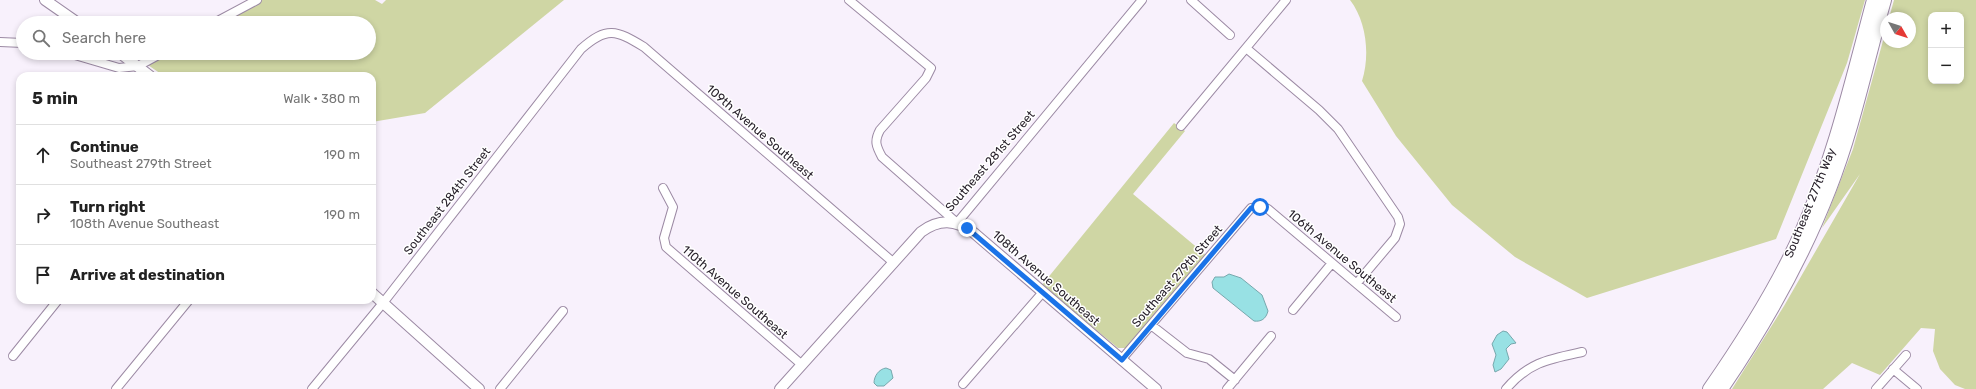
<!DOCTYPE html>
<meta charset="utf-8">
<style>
:root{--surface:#fff;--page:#f6f6f6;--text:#222;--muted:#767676;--line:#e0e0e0}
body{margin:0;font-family:Rubik,sans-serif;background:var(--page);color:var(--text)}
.controls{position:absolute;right:12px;top:12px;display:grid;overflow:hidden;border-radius:8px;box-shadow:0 2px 6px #0003}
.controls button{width:36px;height:36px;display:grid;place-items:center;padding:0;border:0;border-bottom:1px solid var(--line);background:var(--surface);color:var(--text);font:20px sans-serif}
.compass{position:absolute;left:1880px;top:12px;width:36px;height:36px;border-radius:50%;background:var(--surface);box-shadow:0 2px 6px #0003;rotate:129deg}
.stop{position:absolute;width:12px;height:12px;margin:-9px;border:3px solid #1a73e8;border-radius:50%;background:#fff}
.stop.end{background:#1a73e8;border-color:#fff;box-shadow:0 1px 4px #0008}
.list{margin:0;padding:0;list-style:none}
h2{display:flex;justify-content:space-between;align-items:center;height:52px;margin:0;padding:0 16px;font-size:17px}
h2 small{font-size:13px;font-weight:400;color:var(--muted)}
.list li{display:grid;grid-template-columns:26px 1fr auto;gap:12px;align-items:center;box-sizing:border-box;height:60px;padding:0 16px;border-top:1px solid var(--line)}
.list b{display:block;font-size:15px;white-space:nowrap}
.list p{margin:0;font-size:13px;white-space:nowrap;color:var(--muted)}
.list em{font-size:13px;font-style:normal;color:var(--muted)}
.icon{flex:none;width:22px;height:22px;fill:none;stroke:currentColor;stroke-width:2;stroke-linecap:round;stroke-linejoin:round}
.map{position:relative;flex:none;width:1976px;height:389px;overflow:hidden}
.search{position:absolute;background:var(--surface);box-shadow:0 2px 6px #0003;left:16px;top:16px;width:360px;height:44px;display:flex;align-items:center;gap:10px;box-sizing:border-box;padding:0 14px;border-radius:22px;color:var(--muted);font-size:15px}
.panel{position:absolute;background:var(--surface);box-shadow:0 2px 6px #0003;left:16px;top:72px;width:360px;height:232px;border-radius:12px}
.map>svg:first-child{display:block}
.green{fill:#cfd6a4;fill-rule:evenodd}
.water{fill:#98e1e4;stroke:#77a8ad}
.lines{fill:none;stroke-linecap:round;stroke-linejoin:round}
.minor-casing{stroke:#9c8aa4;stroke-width:10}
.tertiary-casing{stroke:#9c8aa4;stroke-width:12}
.secondary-casing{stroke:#9c8aa4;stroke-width:14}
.minor{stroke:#fff;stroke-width:8}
.tertiary{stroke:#fff;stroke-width:10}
.secondary{stroke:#fff;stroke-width:12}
.route{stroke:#1a73e8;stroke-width:5}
.labels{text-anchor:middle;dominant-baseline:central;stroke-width:3;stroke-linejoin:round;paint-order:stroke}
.street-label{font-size:12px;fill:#29222c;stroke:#fff}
</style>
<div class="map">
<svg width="1976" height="389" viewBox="0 0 1976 389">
<rect width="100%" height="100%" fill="#f8f1fc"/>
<path class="green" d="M260 0H375L382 4 386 0H564L425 113 372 122V76H164L145 63 163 53H369V23H218Z
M1350 0H1865L1847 63 1776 239 1587 298 1515 257 1452 205 1396 136 1362 81C1370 56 1367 22 1350 0Z
M1894 0H1976V389H1965L1955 385 1940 369 1933 351 1935 329 1921 328 1880 375 1852 363 1823 389H1732L1784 306 1860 174 1822 228 1853 149 1886 30V42H1910V18H1889ZM1931 15H1961V81H1931Z
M1174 123 1185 131 1133 194 1206 255 1127 348H1118L1042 285Z"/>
<path class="water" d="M1229 274 1241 278 1262 295 1268 311C1266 319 1261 322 1254 321L1213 288 1212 282 1215 277H1224Z
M1503 331 1507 332 1516 343 1511 344 1506 349 1509 359 1501 369 1495 372 1493 365 1496 355 1492 344 1497 335Z
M886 368 891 370 893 378 884 386H877L874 383C874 376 879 369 886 368Z"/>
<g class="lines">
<defs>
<path id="minor" d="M849 0 931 68 926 78 880 130C874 141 876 146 882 157L957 223 1142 0
M1191 0 1230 35
M214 23 257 0
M0 42 23 43
M1246 48 1319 110 1338 129 1398 217 1400 224 1395 238 1357 283
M68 53 119 68 138 66 162 53
M1181 126 1286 0
M663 188 673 207 664 238 666 247 801 364
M1293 310 1332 263
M1151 325 1187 353 1209 359 1235 380
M13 356 58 300
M1121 360 1251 208 1262 207 1268 209 1396 317
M1893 369 1917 389
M963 384 1043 292
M116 389 189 300
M312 389 383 303 581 49C607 26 616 30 644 47L894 263
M500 389 563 311
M1227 389 1271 336
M1506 389C1529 362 1549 359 1582 352
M1876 389 1906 355"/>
<path id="tertiary" d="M45 0 78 23
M120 53 150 76
M372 293 479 389
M780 389 921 232C939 219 955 219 974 233L1156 389"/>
<path id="secondary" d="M1709 389C1743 340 1777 287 1801 232 1834 157 1852 78 1873 0
M1722 389C1765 326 1802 261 1830 189 1854 128 1867 63 1885 0"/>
</defs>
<use href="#minor" class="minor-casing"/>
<use href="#tertiary" class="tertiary-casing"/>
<use href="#secondary" class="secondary-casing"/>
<use href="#minor" class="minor"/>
<use href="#tertiary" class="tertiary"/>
<use href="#secondary" class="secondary"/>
</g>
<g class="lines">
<path class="route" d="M967 228 1122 360 1251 208 1260 207"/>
</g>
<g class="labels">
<g class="street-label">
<text transform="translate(760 132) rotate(41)">109th Avenue Southeast</text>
<text transform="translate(990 161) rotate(-49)">Southeast 281st Street</text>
<text transform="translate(447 201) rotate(-52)">Southeast 284th Street</text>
<text transform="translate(1810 203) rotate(-68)">Southeast 277th Way</text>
<text transform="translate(1342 256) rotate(40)">106th Avenue Southeast</text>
<text transform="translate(1177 276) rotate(-49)">Southeast 279th Street</text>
<text transform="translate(1046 278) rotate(41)">108th Avenue Southeast</text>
<text transform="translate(735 292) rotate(41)">110th Avenue Southeast</text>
</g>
</g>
</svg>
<div class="controls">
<button>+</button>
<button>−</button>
</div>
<svg class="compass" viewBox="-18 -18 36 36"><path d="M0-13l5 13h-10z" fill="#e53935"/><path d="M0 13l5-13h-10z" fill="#767676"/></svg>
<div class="stop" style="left:1260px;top:207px"></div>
<div class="stop end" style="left:967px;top:228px"></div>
<div class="search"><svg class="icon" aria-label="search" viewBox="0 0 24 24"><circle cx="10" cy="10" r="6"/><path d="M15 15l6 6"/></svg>Search here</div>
<section class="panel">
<h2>5 min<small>Walk · 380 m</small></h2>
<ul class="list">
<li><svg class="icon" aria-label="ahead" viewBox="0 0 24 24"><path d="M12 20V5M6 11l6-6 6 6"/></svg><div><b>Continue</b><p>Southeast 279th Street</p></div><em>190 m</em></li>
<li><svg class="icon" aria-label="right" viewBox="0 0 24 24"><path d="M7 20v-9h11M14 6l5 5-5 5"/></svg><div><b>Turn right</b><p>108th Avenue Southeast</p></div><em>190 m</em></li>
<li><svg class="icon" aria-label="arrive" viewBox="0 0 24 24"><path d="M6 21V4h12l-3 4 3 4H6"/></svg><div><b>Arrive at destination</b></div></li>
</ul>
</section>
</div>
